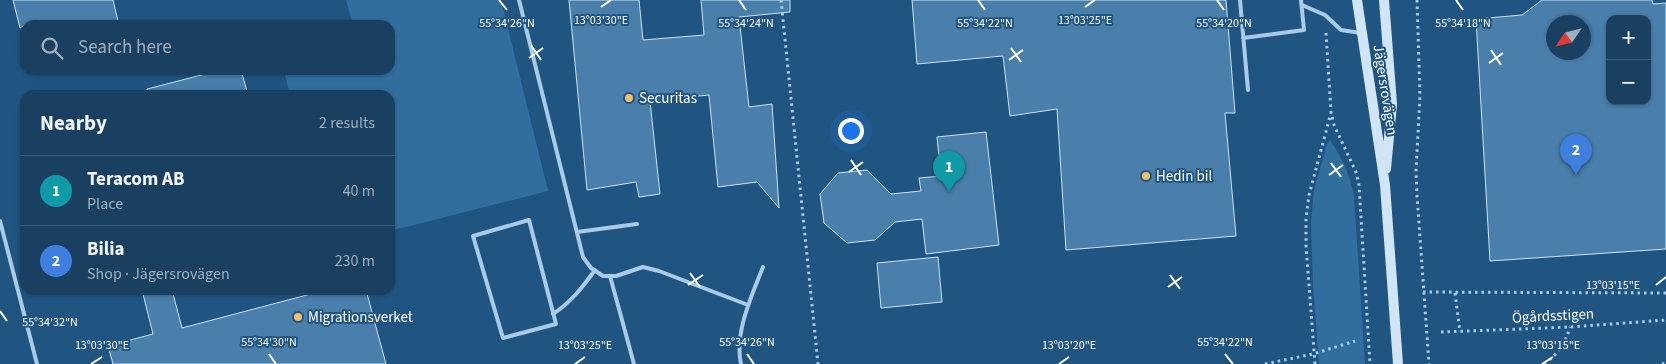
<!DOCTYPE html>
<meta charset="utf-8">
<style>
:root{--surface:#194061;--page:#224767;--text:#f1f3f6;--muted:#9fafbd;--line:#375976;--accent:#f5bc68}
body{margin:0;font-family:"Source Sans 3",sans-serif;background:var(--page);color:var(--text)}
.controls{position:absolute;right:15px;top:15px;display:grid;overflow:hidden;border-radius:10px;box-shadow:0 1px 4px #0004}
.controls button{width:45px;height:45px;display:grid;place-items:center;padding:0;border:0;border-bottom:1px solid var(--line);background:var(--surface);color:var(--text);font:25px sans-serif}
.compass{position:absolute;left:1546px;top:15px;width:45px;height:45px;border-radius:50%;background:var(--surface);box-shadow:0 1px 4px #0004;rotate:235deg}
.you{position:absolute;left:850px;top:130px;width:18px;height:18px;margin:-12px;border:4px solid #fff;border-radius:50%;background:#1a73e8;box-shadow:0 0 0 8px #1a73e833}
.badge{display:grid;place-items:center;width:32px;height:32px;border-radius:50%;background:var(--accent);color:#fff;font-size:16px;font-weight:700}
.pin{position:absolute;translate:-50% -41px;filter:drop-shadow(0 1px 2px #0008)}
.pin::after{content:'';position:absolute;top:26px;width:18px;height:15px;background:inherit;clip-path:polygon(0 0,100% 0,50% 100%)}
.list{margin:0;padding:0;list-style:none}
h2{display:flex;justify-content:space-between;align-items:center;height:65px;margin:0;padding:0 20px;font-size:21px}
h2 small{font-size:16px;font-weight:400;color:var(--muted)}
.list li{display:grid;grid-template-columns:32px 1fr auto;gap:15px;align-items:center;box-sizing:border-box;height:70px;padding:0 20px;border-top:1px solid var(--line)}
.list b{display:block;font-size:19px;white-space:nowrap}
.list p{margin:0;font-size:16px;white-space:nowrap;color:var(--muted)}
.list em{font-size:16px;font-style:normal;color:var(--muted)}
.icon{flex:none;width:28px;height:28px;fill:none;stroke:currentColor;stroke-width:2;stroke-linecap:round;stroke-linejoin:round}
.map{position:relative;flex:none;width:1666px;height:364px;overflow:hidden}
.search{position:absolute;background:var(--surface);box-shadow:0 1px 4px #0004;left:20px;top:20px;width:375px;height:55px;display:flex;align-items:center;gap:12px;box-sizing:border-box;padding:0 18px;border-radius:15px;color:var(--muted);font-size:19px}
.panel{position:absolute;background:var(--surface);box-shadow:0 1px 4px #0004;left:20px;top:90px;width:375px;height:205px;border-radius:15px}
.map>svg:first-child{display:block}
.green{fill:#316e9d}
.building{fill:#497faa;stroke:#cae3f6;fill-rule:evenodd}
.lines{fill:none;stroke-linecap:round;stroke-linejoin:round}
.path{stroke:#a7cbe8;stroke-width:3;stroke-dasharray:2.5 4;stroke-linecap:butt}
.lane{stroke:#a7cbe8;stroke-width:4}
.secondary{stroke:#d1e5f6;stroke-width:10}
.ticks{fill:none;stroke:#fff;stroke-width:2}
.poi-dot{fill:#f5bc68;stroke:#215581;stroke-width:2}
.labels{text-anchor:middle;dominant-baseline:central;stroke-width:4;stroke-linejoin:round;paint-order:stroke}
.street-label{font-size:15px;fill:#fff;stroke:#215581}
.poi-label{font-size:15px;fill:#fff;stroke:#215581;text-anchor:start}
.ticks-label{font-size:12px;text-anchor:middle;fill:#fff;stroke:#215581;stroke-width:4;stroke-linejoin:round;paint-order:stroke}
</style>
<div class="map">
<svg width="1666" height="364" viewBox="0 0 1666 364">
<rect width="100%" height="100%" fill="#215581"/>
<path class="green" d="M346 0H501L548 191 390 231V95H290L284 71 390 70V25H353Z
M1330 140C1342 157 1350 176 1354 196L1365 364H1319L1313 284 1311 222 1314 190 1327 144Z"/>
<path class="building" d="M13 0H113L119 25H25L20 28Z
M569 0H639L643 40 704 35 701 0H790V12L739 17 749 107 772 104 779 208 757 182 718 187 709 95 650 101 660 194 639 197 636 182 587 190Z
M912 0H1226L1235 113H1225L1236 236 1066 250 1057 109 1010 116 1003 56 917 64Z
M1542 0H1652L1653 4 1666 3V249L1490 261 1476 19 1522 15ZM1610 19H1647V101H1610ZM1554 22H1584V52H1554Z
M221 70H241L248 95H148L147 89Z
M986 132 999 245 926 254 922 219 895 222 875 240 847 243 824 223 820 194 838 173 867 170 891 194 921 191 919 178 941 176 937 137Z
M938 257 942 302 881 308 877 263Z
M142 290H172L182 328 326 290H366L386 364H113L108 346 153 334Z"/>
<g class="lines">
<path class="path" d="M781 0 818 364
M1417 0 1420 96 1416 171 1417 195 1429 364
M1326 33 1331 112 1334 125 1356 172 1359 185 1370 364
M1423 292 1666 293
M1455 293 1460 332
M1441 332 1570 327 1666 320
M1265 364 1313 354 1355 341
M1315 364 1306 246V219L1309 195 1331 113
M1544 364C1558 354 1565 344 1570 327
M1662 364 1666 363"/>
<path class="lane" d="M519 0 583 257 591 268 603 276H616L643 267 659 271 748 305
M1240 0 1248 90
M1302 5 1325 15 1341 30 1361 33
M1243 38 1304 30 1301 0
M529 220 556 324 503 338 473 236Z
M0 221 37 364
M577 232 637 224
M610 276 634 364
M553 314C571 302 582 288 595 270
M741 364C734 333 752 295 763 267"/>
<path class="secondary" d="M1357 0 1385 185 1398 364
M1384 0 1392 104 1386 169"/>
</g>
<path class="ticks" d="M499 0 507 10M739 0 746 10M978 0 985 10M1217 0 1224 10M1456 0 1463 10M601 7 611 0M1085 7 1095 0M531 45 541 60M1011 48 1021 62M1491 50 1501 65M529 58 543 48M1009 60 1023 50M1489 63 1503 53M851 160 861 175M1331 163 1341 177M849 172 863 162M1329 175 1343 165M690 273 700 287M1170 275 1180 289M688 285 703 275M1656 285 1666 277M1168 287 1182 277M0 311 7 321M269 354 276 364M747 354 754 364M1225 354 1233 364M91 364 102 357M575 364 585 357M1059 364 1069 357M1542 364 1553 357"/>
<g class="poi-dot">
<circle cx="629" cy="98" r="5"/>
<circle cx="1146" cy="176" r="5"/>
<circle cx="298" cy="317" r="5"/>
</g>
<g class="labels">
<g class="street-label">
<text transform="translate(1385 90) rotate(81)">Jägersrovägen</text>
<text transform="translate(1553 316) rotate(-3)">Ögårdsstigen</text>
</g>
<g class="poi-label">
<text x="639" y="98">Securitas</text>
<text x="1156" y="176">Hedin bil</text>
<text x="308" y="317">Migrationsverket</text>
</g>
</g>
<g class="ticks-label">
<text x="601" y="24">13°03'30"E</text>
<text x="1085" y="24">13°03'25"E</text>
<text x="507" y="27">55°34'26"N</text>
<text x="746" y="27">55°34'24"N</text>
<text x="985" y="27">55°34'22"N</text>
<text x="1224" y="27">55°34'20"N</text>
<text x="1463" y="27">55°34'18"N</text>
<text x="1613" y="289">13°03'15"E</text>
<text x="50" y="326">55°34'32"N</text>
<text x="269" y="346">55°34'30"N</text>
<text x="747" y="346">55°34'26"N</text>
<text x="1225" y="346">55°34'22"N</text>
<text x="102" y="349">13°03'30"E</text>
<text x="585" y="349">13°03'25"E</text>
<text x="1069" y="349">13°03'20"E</text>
<text x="1553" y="349">13°03'15"E</text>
</g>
</svg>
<div class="controls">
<button>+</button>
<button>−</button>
</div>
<svg class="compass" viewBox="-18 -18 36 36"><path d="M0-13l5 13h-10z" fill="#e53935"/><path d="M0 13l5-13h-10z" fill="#9fafbd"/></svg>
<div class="you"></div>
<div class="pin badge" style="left:949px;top:192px;background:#0f9aa8">1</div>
<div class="pin badge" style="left:1576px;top:175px;background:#3f7fe0">2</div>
<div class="search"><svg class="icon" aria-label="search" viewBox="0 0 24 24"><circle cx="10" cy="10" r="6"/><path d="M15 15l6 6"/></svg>Search here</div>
<section class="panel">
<h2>Nearby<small>2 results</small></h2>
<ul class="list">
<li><span class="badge" style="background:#0f9aa8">1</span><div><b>Teracom AB</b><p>Place</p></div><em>40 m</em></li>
<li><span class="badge" style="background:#3f7fe0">2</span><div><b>Bilia</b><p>Shop · Jägersrovägen</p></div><em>230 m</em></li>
</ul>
</section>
</div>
